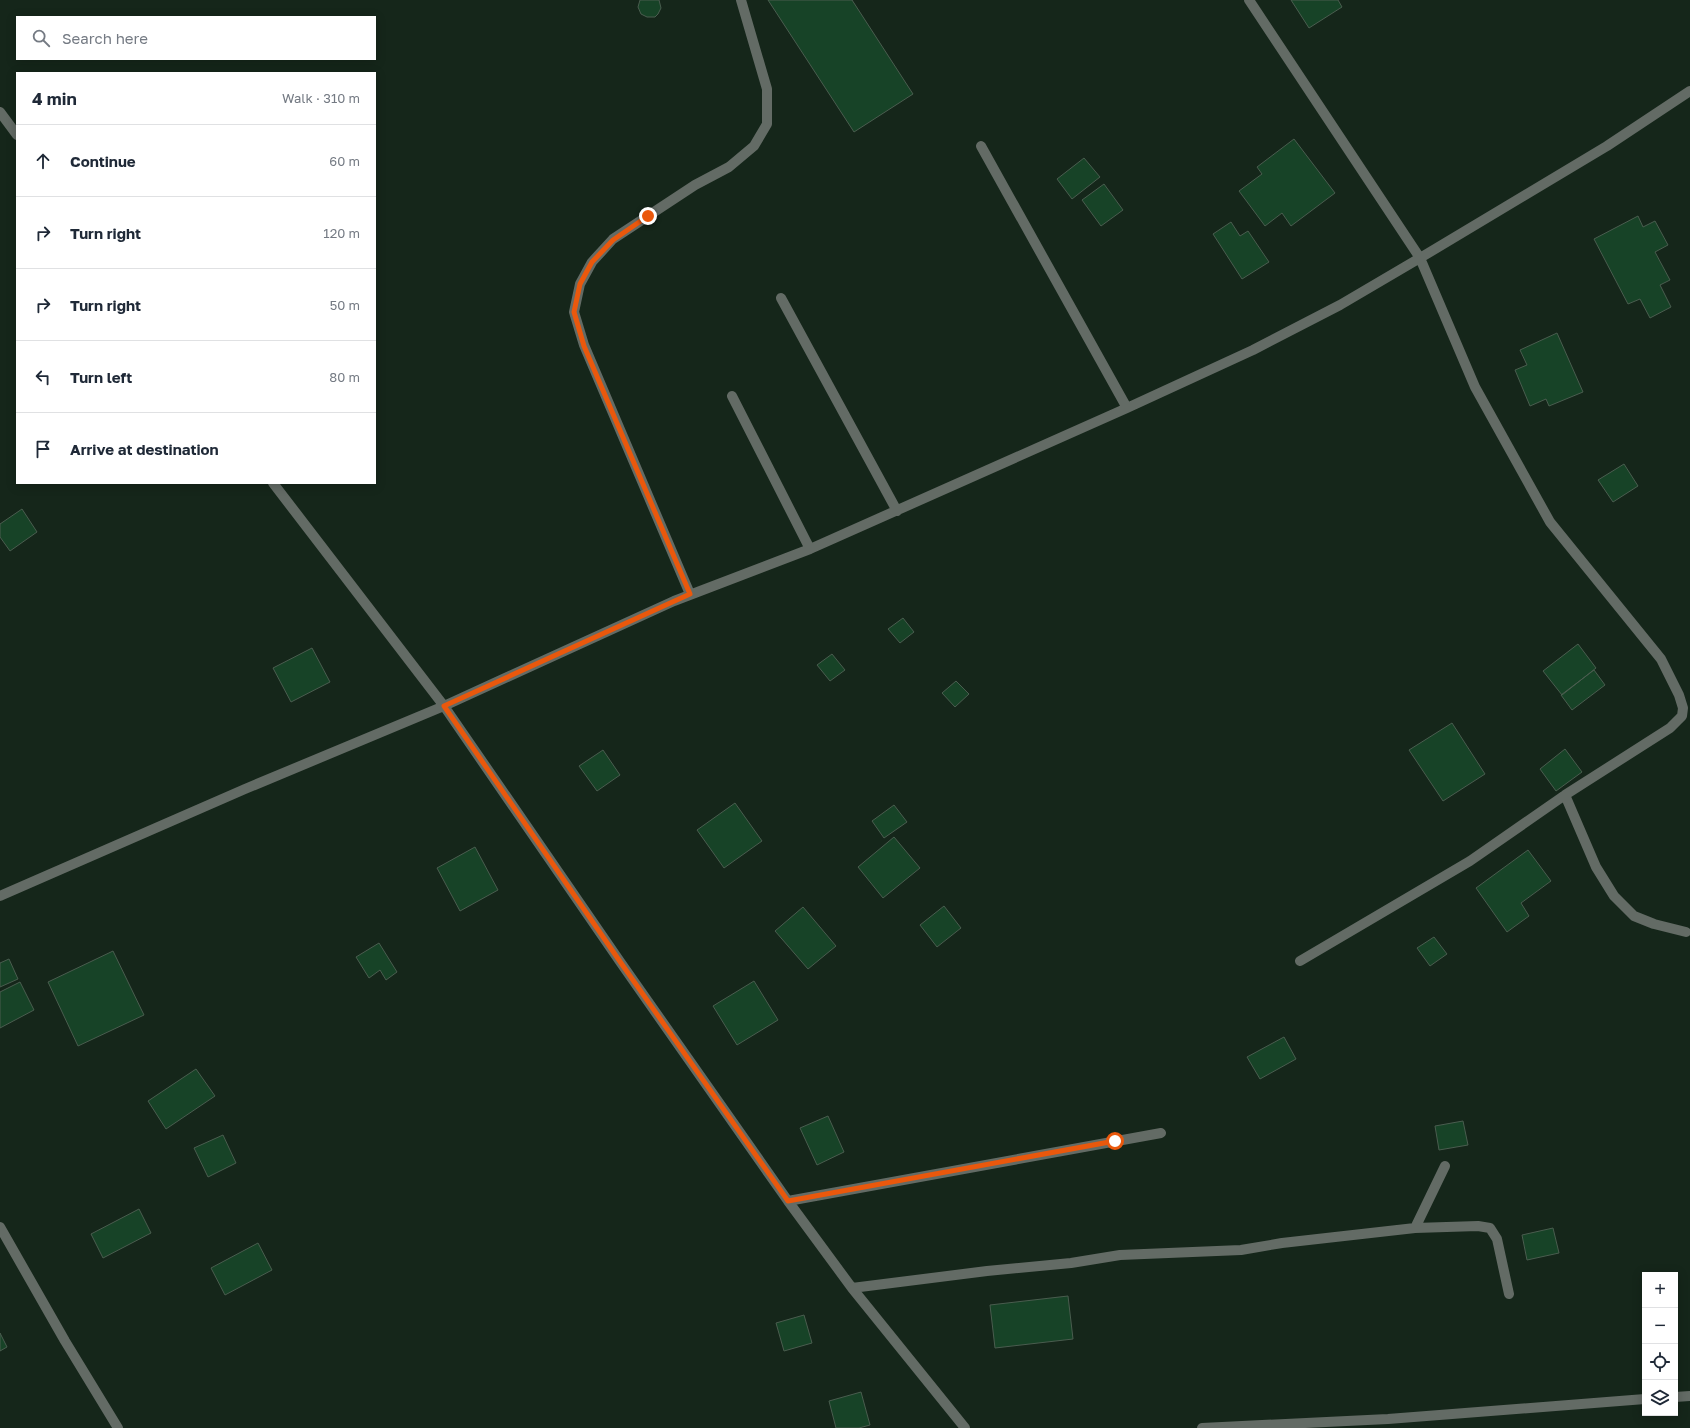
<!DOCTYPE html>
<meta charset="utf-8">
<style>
:root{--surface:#fff;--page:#f2f2f3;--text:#1f2937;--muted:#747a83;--line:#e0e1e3}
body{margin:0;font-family:"Golos Text",sans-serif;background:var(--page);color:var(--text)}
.controls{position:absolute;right:12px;bottom:12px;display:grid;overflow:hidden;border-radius:0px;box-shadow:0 2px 10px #0003}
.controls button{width:36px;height:36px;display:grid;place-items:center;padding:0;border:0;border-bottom:1px solid var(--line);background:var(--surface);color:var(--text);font:20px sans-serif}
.stop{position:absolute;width:12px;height:12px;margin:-9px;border:3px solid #ea580c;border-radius:50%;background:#fff}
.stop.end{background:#ea580c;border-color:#fff;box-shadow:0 1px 4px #0008}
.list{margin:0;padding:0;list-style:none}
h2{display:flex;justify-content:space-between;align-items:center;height:52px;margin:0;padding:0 16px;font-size:17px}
h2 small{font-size:13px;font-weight:400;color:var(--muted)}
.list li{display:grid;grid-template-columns:26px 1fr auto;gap:12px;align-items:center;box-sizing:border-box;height:72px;padding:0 16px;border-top:1px solid var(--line)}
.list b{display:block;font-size:15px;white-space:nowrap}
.list em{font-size:13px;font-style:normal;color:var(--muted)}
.icon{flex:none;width:22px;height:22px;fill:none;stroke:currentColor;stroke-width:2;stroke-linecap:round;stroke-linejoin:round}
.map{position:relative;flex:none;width:1690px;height:1428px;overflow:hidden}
.search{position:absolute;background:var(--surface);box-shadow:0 2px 10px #0003;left:16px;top:16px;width:360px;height:44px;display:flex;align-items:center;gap:10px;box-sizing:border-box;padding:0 14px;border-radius:0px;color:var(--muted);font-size:15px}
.panel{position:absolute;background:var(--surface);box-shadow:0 2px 10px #0003;left:16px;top:72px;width:360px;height:412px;border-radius:0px}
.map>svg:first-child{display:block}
.building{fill:#174327;stroke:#4a5d4f}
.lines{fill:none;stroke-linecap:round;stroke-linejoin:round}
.minor{stroke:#636b65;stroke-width:10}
.route{stroke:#ea580c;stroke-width:5}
</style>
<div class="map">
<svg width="1690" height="1428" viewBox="0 0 1690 1428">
<rect width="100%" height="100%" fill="#15261a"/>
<path class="building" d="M640 0H659L661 8 658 14 655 17H647L641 14 638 7Z
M768 0H852L913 94 854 132Z
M1291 0H1338L1342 7 1309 28Z
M1294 139 1335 193 1291 226 1282 213 1265 226 1239 191 1262 174 1257 167Z
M1084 158 1100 177 1072 199 1057 179Z
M1104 184 1123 210 1101 226 1082 200Z
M1638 216 1643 227 1655 221 1668 245 1655 252 1670 280 1660 285 1671 307 1650 318 1640 299 1628 304 1594 239Z
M1231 222 1240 236 1248 231 1269 262 1242 279 1213 234Z
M1557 333 1583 392 1549 406 1546 399 1530 406 1515 370 1527 365 1520 350Z
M1624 464 1638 486 1613 502 1598 480Z
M22 509 37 532 10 551 0 537V524Z
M903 618 914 632 900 643 888 629Z
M1578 644 1596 668 1562 695 1543 671Z
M312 648 330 682 291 702 273 668Z
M832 654 845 670 830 681 817 665Z
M1594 670 1605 685 1572 710 1561 695Z
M956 681 969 694 955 707 942 693Z
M1452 723 1485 774 1443 801 1409 750Z
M1565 749 1582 772 1556 791 1540 769Z
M603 750 620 775 597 791 579 766Z
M735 803 762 841 724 868 697 830Z
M894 805 907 822 884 838 872 821Z
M894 837 920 868 883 898 858 867Z
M475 847 498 890 460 911 437 868Z
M1528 850 1551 881 1521 903 1529 916 1507 932 1476 888Z
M944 906 961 928 937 947 920 925Z
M803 907 836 946 808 969 775 931Z
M1434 937 1447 954 1430 966 1417 948Z
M379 943 397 972 386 980 380 970 369 978 356 957Z
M113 951 144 1015 78 1046 48 982Z
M9 959 18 979 0 987V963Z
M754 981 778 1020 737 1045 713 1006Z
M20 982 34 1010 0 1028V992Z
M1284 1037 1296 1059 1260 1079 1247 1057Z
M196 1069 215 1096 166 1129 148 1101Z
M828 1116 844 1152 817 1165 800 1128Z
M1463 1121 1468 1145 1439 1150 1435 1126Z
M223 1135 236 1163 208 1177 194 1148Z
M139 1209 151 1233 103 1258 91 1234Z
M1553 1228 1559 1253 1527 1260 1522 1235Z
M258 1243 272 1270 225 1295 211 1268Z
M1068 1296 1073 1339 995 1348 990 1305Z
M804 1315 812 1343 784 1351 776 1323Z
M0 1333 7 1347 0 1351Z
M861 1392 870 1425 859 1428H836L829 1401Z"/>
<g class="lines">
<path class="minor" d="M1249 0 1420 258 1475 387 1550 522 1661 659 1679 695 1683 708 1682 716 1670 728 1565 795 1470 861 1300 961
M0 112 17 135
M981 146 1127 408
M781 298 897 511
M732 396 810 549
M273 483 444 706 621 963 788 1201 852 1288 965 1428
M690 594 584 345 574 312 580 284 592 262 613 239 695 185 729 167 754 146 767 124V89L741 0
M1565 795 1596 867 1614 896 1634 916 1654 924 1686 932
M0 896 245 789 444 706 674 601 810 549 1127 408 1253 350 1340 305 1420 258 1607 146 1690 91
M788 1201 1161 1133
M0 1227 65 1341 118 1428
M1415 1228 1445 1166
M852 1288 987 1271 1071 1263 1120 1255 1241 1250 1282 1243 1415 1228 1478 1226 1490 1228 1497 1239 1509 1294
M1675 1397 1690 1396
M1202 1428 1388 1419 1645 1399"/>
</g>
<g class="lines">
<path class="route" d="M648 216 613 240 592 262 580 284 574 312 584 346 690 594 444 706 621 963 788 1201 1115 1141"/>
</g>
</svg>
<div class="controls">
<button>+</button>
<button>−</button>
<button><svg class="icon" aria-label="locate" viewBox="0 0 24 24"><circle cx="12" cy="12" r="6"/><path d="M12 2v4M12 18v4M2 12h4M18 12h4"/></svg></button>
<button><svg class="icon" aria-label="layers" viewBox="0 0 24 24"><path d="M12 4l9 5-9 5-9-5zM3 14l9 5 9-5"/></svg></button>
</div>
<div class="stop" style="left:1115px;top:1141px"></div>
<div class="stop end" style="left:648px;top:216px"></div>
<div class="search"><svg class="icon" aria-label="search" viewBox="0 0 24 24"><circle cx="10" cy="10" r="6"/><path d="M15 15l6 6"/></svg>Search here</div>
<section class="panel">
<h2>4 min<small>Walk · 310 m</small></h2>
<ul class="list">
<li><svg class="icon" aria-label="ahead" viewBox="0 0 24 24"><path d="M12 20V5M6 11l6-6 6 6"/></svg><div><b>Continue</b></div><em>60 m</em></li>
<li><svg class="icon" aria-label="right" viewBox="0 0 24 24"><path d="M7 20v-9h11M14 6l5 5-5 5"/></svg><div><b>Turn right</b></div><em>120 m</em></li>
<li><svg class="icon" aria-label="right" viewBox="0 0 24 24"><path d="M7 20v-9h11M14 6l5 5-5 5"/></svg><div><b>Turn right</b></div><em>50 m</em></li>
<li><svg class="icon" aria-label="left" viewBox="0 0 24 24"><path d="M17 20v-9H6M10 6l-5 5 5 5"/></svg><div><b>Turn left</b></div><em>80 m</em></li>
<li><svg class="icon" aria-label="arrive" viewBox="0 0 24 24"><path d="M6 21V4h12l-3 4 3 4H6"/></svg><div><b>Arrive at destination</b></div></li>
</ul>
</section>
</div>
